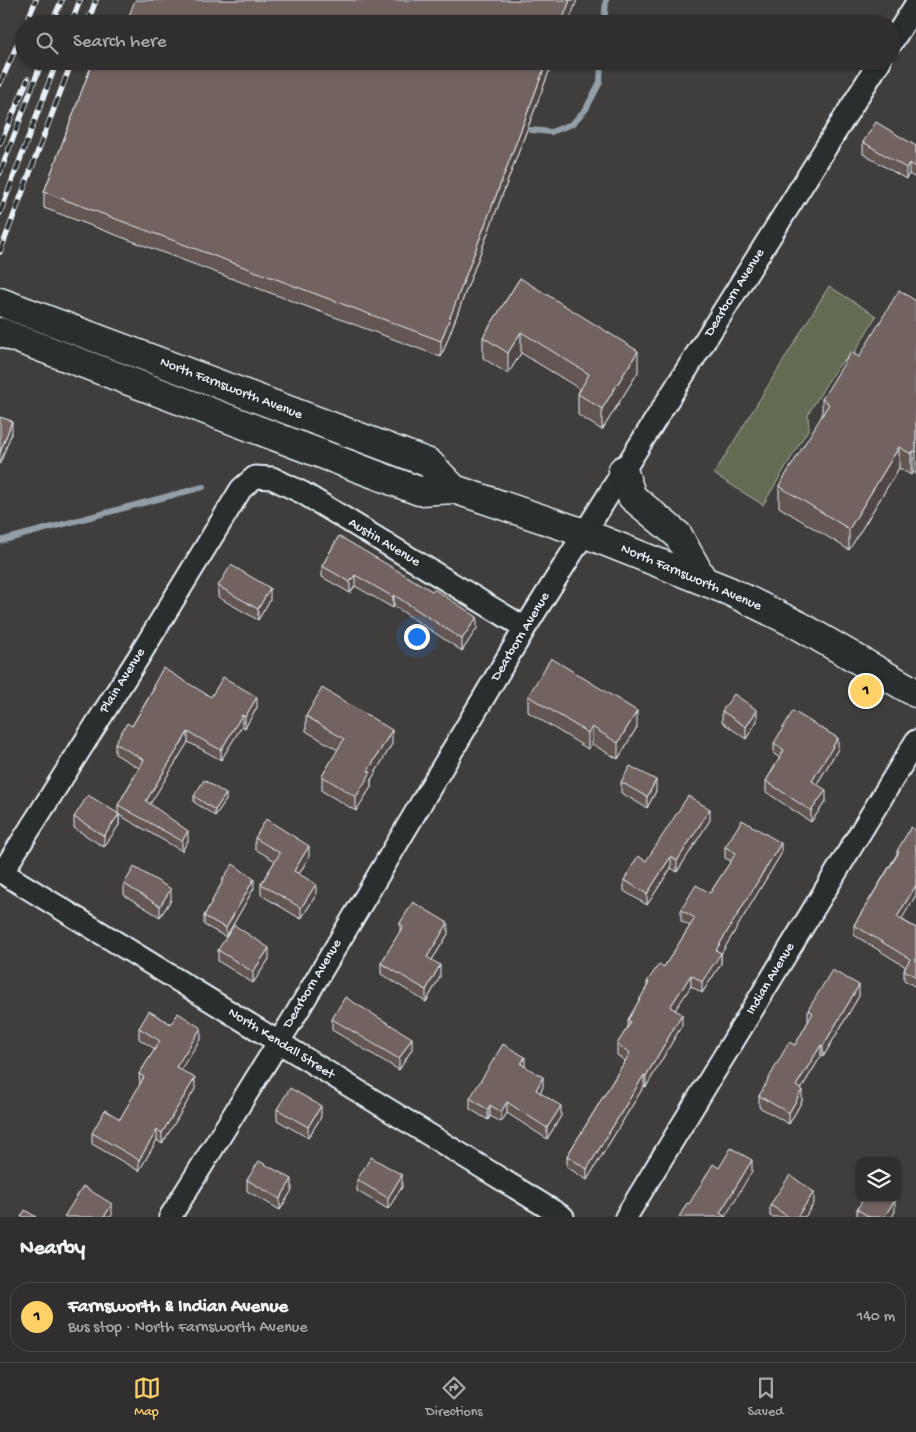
<!DOCTYPE html>
<meta charset="utf-8">
<style>
:root{--surface:#302e2e;--page:#3c3a3a;--text:#f1f3f6;--muted:#a8a8aa;--line:#4b4a4a;--accent:#ffd166}
body{margin:0;font-family:"Gochi Hand",sans-serif;background:var(--page);color:var(--text)}
.controls{position:absolute;right:15px;bottom:15px;display:grid;overflow:hidden;border-radius:10px;box-shadow:0 1px 4px #0004}
.controls button{width:45px;height:45px;display:grid;place-items:center;padding:0;border:0;border-bottom:1px solid var(--line);background:var(--surface);color:var(--text);font:25px sans-serif}
.you{position:absolute;left:416px;top:636px;width:18px;height:18px;margin:-12px;border:4px solid #fff;border-radius:50%;background:#1a73e8;box-shadow:0 0 0 8px #1a73e833}
.badge{display:grid;place-items:center;width:32px;height:32px;border-radius:50%;background:var(--accent);color:#111;font-size:16px;font-weight:700}
.pin{position:absolute;translate:-50% -50%;border:2px solid #fff;box-shadow:0 1px 5px #0006}
.list{margin:0;padding:0;list-style:none}
h2{display:flex;justify-content:space-between;align-items:center;height:65px;margin:0;padding:0 20px;font-size:21px}
h2 small{font-size:16px;font-weight:400;color:var(--muted)}
.list li{display:grid;grid-template-columns:32px 1fr auto;gap:15px;align-items:center;box-sizing:border-box;height:70px;margin:0 10px 10px;padding:0 10px;border:1px solid var(--line);border-radius:20px}
.list b{display:block;font-size:19px;white-space:nowrap}
.list p{margin:0;font-size:16px;white-space:nowrap;color:var(--muted)}
.list em{font-size:16px;font-style:normal;color:var(--muted)}
.icon{flex:none;width:28px;height:28px;fill:none;stroke:currentColor;stroke-width:2;stroke-linecap:round;stroke-linejoin:round}
.map{position:relative;flex:none;width:916px;height:1217px;overflow:hidden}
.search{position:absolute;background:var(--surface);box-shadow:0 1px 4px #0004;left:15px;right:15px;top:15px;height:55px;display:flex;align-items:center;gap:12px;box-sizing:border-box;padding:0 18px;border-radius:28px;color:var(--muted);font-size:19px}
.sheet{height:145px;background:var(--surface)}
nav{display:flex;justify-content:space-around;align-items:center;box-sizing:border-box;height:70px;border-top:1px solid var(--line);background:var(--surface);font-size:14px;color:var(--muted)}
nav a{display:grid;justify-items:center;gap:2px}
nav .on{color:var(--accent)}
.map>svg:first-child{display:block}
.green{fill:#646c52;stroke:#a6aea5}
.lines{fill:none;stroke-linecap:round;stroke-linejoin:round}
.stream{stroke:#929fa9;stroke-width:6}
.street-casing{stroke:#e8f1f8;stroke-width:25}
.secondary-casing{stroke:#e8f1f8;stroke-width:31}
.street{stroke:#2a2d2e;stroke-width:21}
.secondary{stroke:#2a2d2e;stroke-width:28}
.rail-casing{stroke:#e8f1f8;stroke-width:5.5}
.rail{stroke:#2a2d2e;stroke-width:4;stroke-dasharray:11;stroke-linecap:butt}
.wall{fill:#635653;stroke:#e8f1f8}
.shaded-wall{fill:#504644;stroke:#e8f1f8}
.building{fill:#736461;stroke:#e8f1f8}
.labels{text-anchor:middle;dominant-baseline:central;stroke-width:5;stroke-linejoin:round;paint-order:stroke}
.street-label{font-size:14px;fill:#e8f1f8;stroke:#2a2d2e}
</style>
<div class="map">
<svg width="916" height="1217" viewBox="0 0 916 1217">
<rect width="100%" height="100%" fill="#403e3d"/>
<filter id="ink" filterUnits="userSpaceOnUse"><feTurbulence type="fractalNoise" baseFrequency=".02" numOctaves="2"/><feDisplacementMap in="SourceGraphic" scale="10" xChannelSelector="R" yChannelSelector="G"/><feConvolveMatrix kernelMatrix="1 2 1 2 8 2 1 2 1" color-interpolation-filters="sRGB"/></filter>
<g filter="url(#ink)">
<path class="green" d="M829 286 876 316 852 357 843 361 833 373 810 411 808 416 809 428 763 505 714 474Z"/>
<g class="lines">
<path class="stream" d="M604 24 606 0
M531 130 551 132 572 124 586 109 600 82 601 61
M0 541 203 487"/>
<defs>
<path id="street" d="M892 42 916 4
M0 871 563 1217
M2 873 138 658 241 489 255 477 272 478 303 493 525 628
M170 1217 293 1019 525 628 880 61
M626 1217 916 741"/>
<path id="secondary" d="M0 302 429 463 454 489
M0 332 419 491 454 489 584 533 729 591 798 625 916 693
M623 470 632 497 678 535 703 580"/>
</defs>
<use href="#street" class="street-casing"/>
<use href="#secondary" class="secondary-casing"/>
<use href="#street" class="street"/>
<use href="#secondary" class="secondary"/>
<defs>
<path id="rail" d="M26 24 36 0
M51 24 62 0
M71 24 80 0
M87 24 96 0
M0 84 24 29
M0 144 28 79
M0 173 42 61
M0 213 57 61
M0 252 72 61"/>
</defs>
<use href="#rail" class="rail-casing"/>
<use href="#rail" class="rail"/>
</g>
<path class="wall" d="M93 61H553L441 357 44 208V192Z
M863 142 916 146V178L909 174 906 179 863 154Z
M520 278 638 372 602 430 578 415V394L580 389 521 353 508 374 483 358V337Z
M916 301V474L913 472 911 475 899 468 849 550 779 507V486L822 417V399L859 357Z
M339 536 477 628 462 651 394 606 393 608 355 586 350 593 322 577V566Z
M218 586 270 600 258 620 218 597Z
M153 686 257 707 245 728 242 726 221 760 188 742 150 804 188 841 182 851 119 815V825L104 847 74 828V817L118 814V805L139 768 115 754V743L132 726 153 690Z
M528 696 637 727 618 759 592 744 588 749 528 712Z
M722 711 757 721 746 739 722 722Z
M306 716 392 744 371 780V787L356 811 322 791V776L338 750 306 731Z
M774 743 838 749 817 784 826 801 811 822 766 792V781L780 758 774 754Z
M621 782 656 791 647 808 621 793Z
M194 796 226 800 215 816 194 802Z
M710 820 677 872 671 868 647 905 624 891V880L646 861Z
M916 828V895L901 919 916 928V987L904 980V970L906 967 854 935V925L897 854V851Z
M255 838 309 857 299 874 316 895 301 919 261 895V884L275 861 255 849Z
M725 847 781 854 721 954V964L702 993 691 986 675 1010 682 1025 646 1087 644 1086 587 1180 567 1167V1156L625 1061 617 1055V1044L628 1027V1020L647 987V982L664 967 690 926 681 921V910L710 893 731 861 725 858Z
M223 878 254 888 226 937 204 925V916L223 881Z
M124 884 171 900 160 917 124 895Z
M400 923 448 934 432 960 440 977 426 1002 381 974V963L400 932Z
M218 950 269 959 253 983 218 961Z
M859 996 823 1057 821 1056 801 1089 802 1101 789 1124 759 1107V1096L795 1045 808 1022V1010Z
M332 1019 412 1049 399 1070 332 1030Z
M171 1024 201 1038 180 1070 195 1089 162 1144 157 1140 139 1171 92 1144V1133L120 1119 140 1085 139 1074 155 1049 139 1039V1028Z
M525 1066 543 1087 540 1093 561 1116 547 1139 507 1113 501 1122 490 1116 488 1120 470 1109V1098Z
M277 1109 321 1117 308 1138 277 1120Z
M247 1180 292 1190 280 1210 247 1191Z
M357 1180 402 1187 388 1209 357 1191Z
M814 1203 805 1217H772L770 1216V1205Z
M857 1209 895 1211 892 1217H857Z"/>
<path class="shaded-wall" d="M570 0H577L568 24H561Z
M547 61H553L441 357V341Z
M909 163V174L906 179V168Z
M521 332V353L508 374V353Z
M638 351V372L602 430V409Z
M12 421V432L0 464V453Z
M899 447V468L849 550V529Z
M913 451V472L911 475V454Z
M355 575V586L350 593V582Z
M270 588V600L258 620V609Z
M394 595V606L393 608V597Z
M477 617V628L462 651V639Z
M257 697V707L245 728V717Z
M757 710V721L746 739V727Z
M637 711V727L618 759V743Z
M242 715V726L221 760V750Z
M592 727V744L588 749V733Z
M392 730V744L371 780V787L356 811V797L368 771Z
M188 732V742L146 811V801Z
M838 738V749L812 792V781Z
M656 780V791L647 808V797Z
M826 790V801L811 822V811Z
M226 794V800L215 816V810Z
M710 809V820L677 872V861Z
M119 814V825L104 847V836Z
M188 831V841L182 851V841Z
M781 843V854L721 954V964L702 993V982L716 950Z
M309 846V857L294 882V871Z
M671 856V868L647 905V894Z
M254 879V888L226 937V928Z
M316 884V895L301 919V908Z
M916 885V895L897 927V917Z
M171 889V900L160 917V906Z
M448 923V934L427 968V957Z
M269 948V959L253 983V972Z
M440 965V977L426 1002V990Z
M691 975V986L670 1018V1007Z
M859 985V996L823 1057V1046Z
M682 1014V1025L646 1087V1076Z
M201 1028V1038L176 1077V1067Z
M412 1038V1049L399 1070V1059Z
M821 1045V1056L796 1097V1086Z
M525 1057V1068L521 1064Z
M644 1075V1086L587 1180V1169Z
M543 1077V1087L536 1100V1090Z
M195 1078V1089L162 1144V1133Z
M802 1090V1101L789 1124V1113Z
M507 1102V1113L501 1122V1112Z
M490 1105V1116L488 1120V1110Z
M321 1106V1117L308 1138V1127Z
M561 1106V1116L547 1139V1128Z
M157 1130V1140L139 1171V1160Z
M752 1160V1171L725 1217 720 1213Z
M402 1175V1187L388 1209V1198Z
M292 1179V1190L280 1210V1199Z
M814 1192V1203L805 1217H797Z
M895 1200V1211L892 1217H884Z
M112 1204V1215L111 1217H104Z"/>
<path class="building" d="M135 0H570L561 24H126Z
M93 61H547L441 341 44 192Z
M876 122 916 146V167L909 163 906 168 863 142Z
M520 278 638 351 602 409 578 394 589 374 521 332 508 353 483 337Z
M899 290 916 301V452L913 451 911 454 899 447 849 529 779 486 829 404 822 399 851 352 859 357Z
M0 417 12 421 0 453Z
M339 536 432 591 434 589 477 617 462 639 394 595 393 597 355 575 350 582 322 566Z
M231 565 270 588 258 609 218 586Z
M551 658 637 711 618 743 592 727 588 733 528 696Z
M163 668 211 697 223 677 257 697 245 717 242 715 221 750 188 732 146 801 188 831 182 841 118 805 144 760 115 743 127 723 132 726 155 687 153 686Z
M322 688 392 730 368 771 371 772 356 797 322 776 344 739 306 716Z
M734 694 757 710 746 727 722 711Z
M793 711 838 738 812 781 826 790 811 811 766 781 784 750 774 743Z
M630 766 656 780 647 797 621 782Z
M204 780 226 794 215 810 194 796Z
M88 795 119 814 104 836 74 817Z
M688 796 710 809 677 861 671 856 647 894 624 880 638 856 646 861Z
M266 819 309 846 294 871 316 884 301 908 261 884 280 853 255 838Z
M742 820 781 843 716 950 721 953 702 982 691 975 670 1007 682 1014 646 1076 644 1075 587 1169 567 1156 630 1053 617 1044 631 1022 628 1020 649 983 647 982 659 964 664 967 695 918 681 910 696 885 710 893 736 853 725 847Z
M911 827 915 830 916 828V885L897 917 916 928V977L904 970 910 959 854 925 899 852 897 851Z
M233 864 254 879 226 928 204 916 224 879 223 878Z
M134 867 171 889 160 906 124 884Z
M413 902 448 923 427 957 440 965 426 990 381 963 403 926 400 923Z
M234 925 269 948 253 972 218 950Z
M832 970 859 985 823 1046 821 1045 796 1086 802 1090 789 1113 759 1096 789 1042 795 1045 813 1013 808 1010Z
M345 997 412 1038 399 1059 332 1019Z
M149 1011 171 1024 178 1013 201 1028 176 1067 195 1078 162 1133 157 1130 139 1160 92 1133 105 1110 120 1119 144 1077 139 1074 160 1041 139 1028Z
M503 1044 525 1057 521 1064 543 1077 536 1090 561 1106 547 1128 507 1102 501 1112 490 1105 488 1110 470 1098Z
M290 1088 321 1106 308 1127 277 1109Z
M731 1148 752 1160 720 1213 726 1217H679L687 1203 689 1204 713 1164 719 1168Z
M371 1157 402 1175 388 1198 357 1180Z
M259 1161 292 1179 280 1199 247 1180Z
M790 1175 814 1192 797 1217H789L770 1205Z
M83 1186 112 1204 104 1217H64Z
M864 1198H892L895 1200 884 1217H869L857 1209Z
M25 1210 36 1217H21Z"/>
</g>
<g class="labels">
<g class="street-label">
<text transform="translate(735 293) rotate(-58)">Dearborn Avenue</text>
<text transform="translate(231 389) rotate(21)">North Farnsworth Avenue</text>
<text transform="translate(384 543) rotate(31)">Austin Avenue</text>
<text transform="translate(691 578) rotate(23)">North Farnsworth Avenue</text>
<text transform="translate(521 637) rotate(-59)">Dearborn Avenue</text>
<text transform="translate(123 681) rotate(-58)">Plain Avenue</text>
<text transform="translate(771 979) rotate(-59)">Indian Avenue</text>
<text transform="translate(313 984) rotate(-59)">Dearborn Avenue</text>
<text transform="translate(281 1044) rotate(32)">North Kendall Street</text>
</g>
</g>
</svg>
<div class="controls">
<button><svg class="icon" aria-label="layers" viewBox="0 0 24 24"><path d="M12 4l9 5-9 5-9-5zM3 14l9 5 9-5"/></svg></button>
</div>
<div class="you"></div>
<div class="pin badge" style="left:866px;top:691px">1</div>
<div class="search"><svg class="icon" aria-label="search" viewBox="0 0 24 24"><circle cx="10" cy="10" r="6"/><path d="M15 15l6 6"/></svg>Search here</div>
</div>
<section class="sheet">
<h2>Nearby<small></small></h2>
<ul class="list">
<li><span class="badge">1</span><div><b>Farnsworth &amp; Indian Avenue</b><p>Bus stop · North Farnsworth Avenue</p></div><em>140 m</em></li>
</ul>
</section>
<nav>
<a class="on"><svg class="icon" aria-label="map" viewBox="0 0 24 24"><path d="M3 6l6-2 6 2 6-2v14l-6 2-6-2-6 2zM9 4v14M15 6v14"/></svg>Map</a>
<a><svg class="icon" aria-label="directions" viewBox="0 0 24 24"><path d="M12 3l9 9-9 9-9-9zM9 14v-3h6M13 9l2 2-2 2"/></svg>Directions</a>
<a><svg class="icon" aria-label="saved" viewBox="0 0 24 24"><path d="M7 4h10v16l-5-4-5 4z"/></svg>Saved</a>
</nav>
